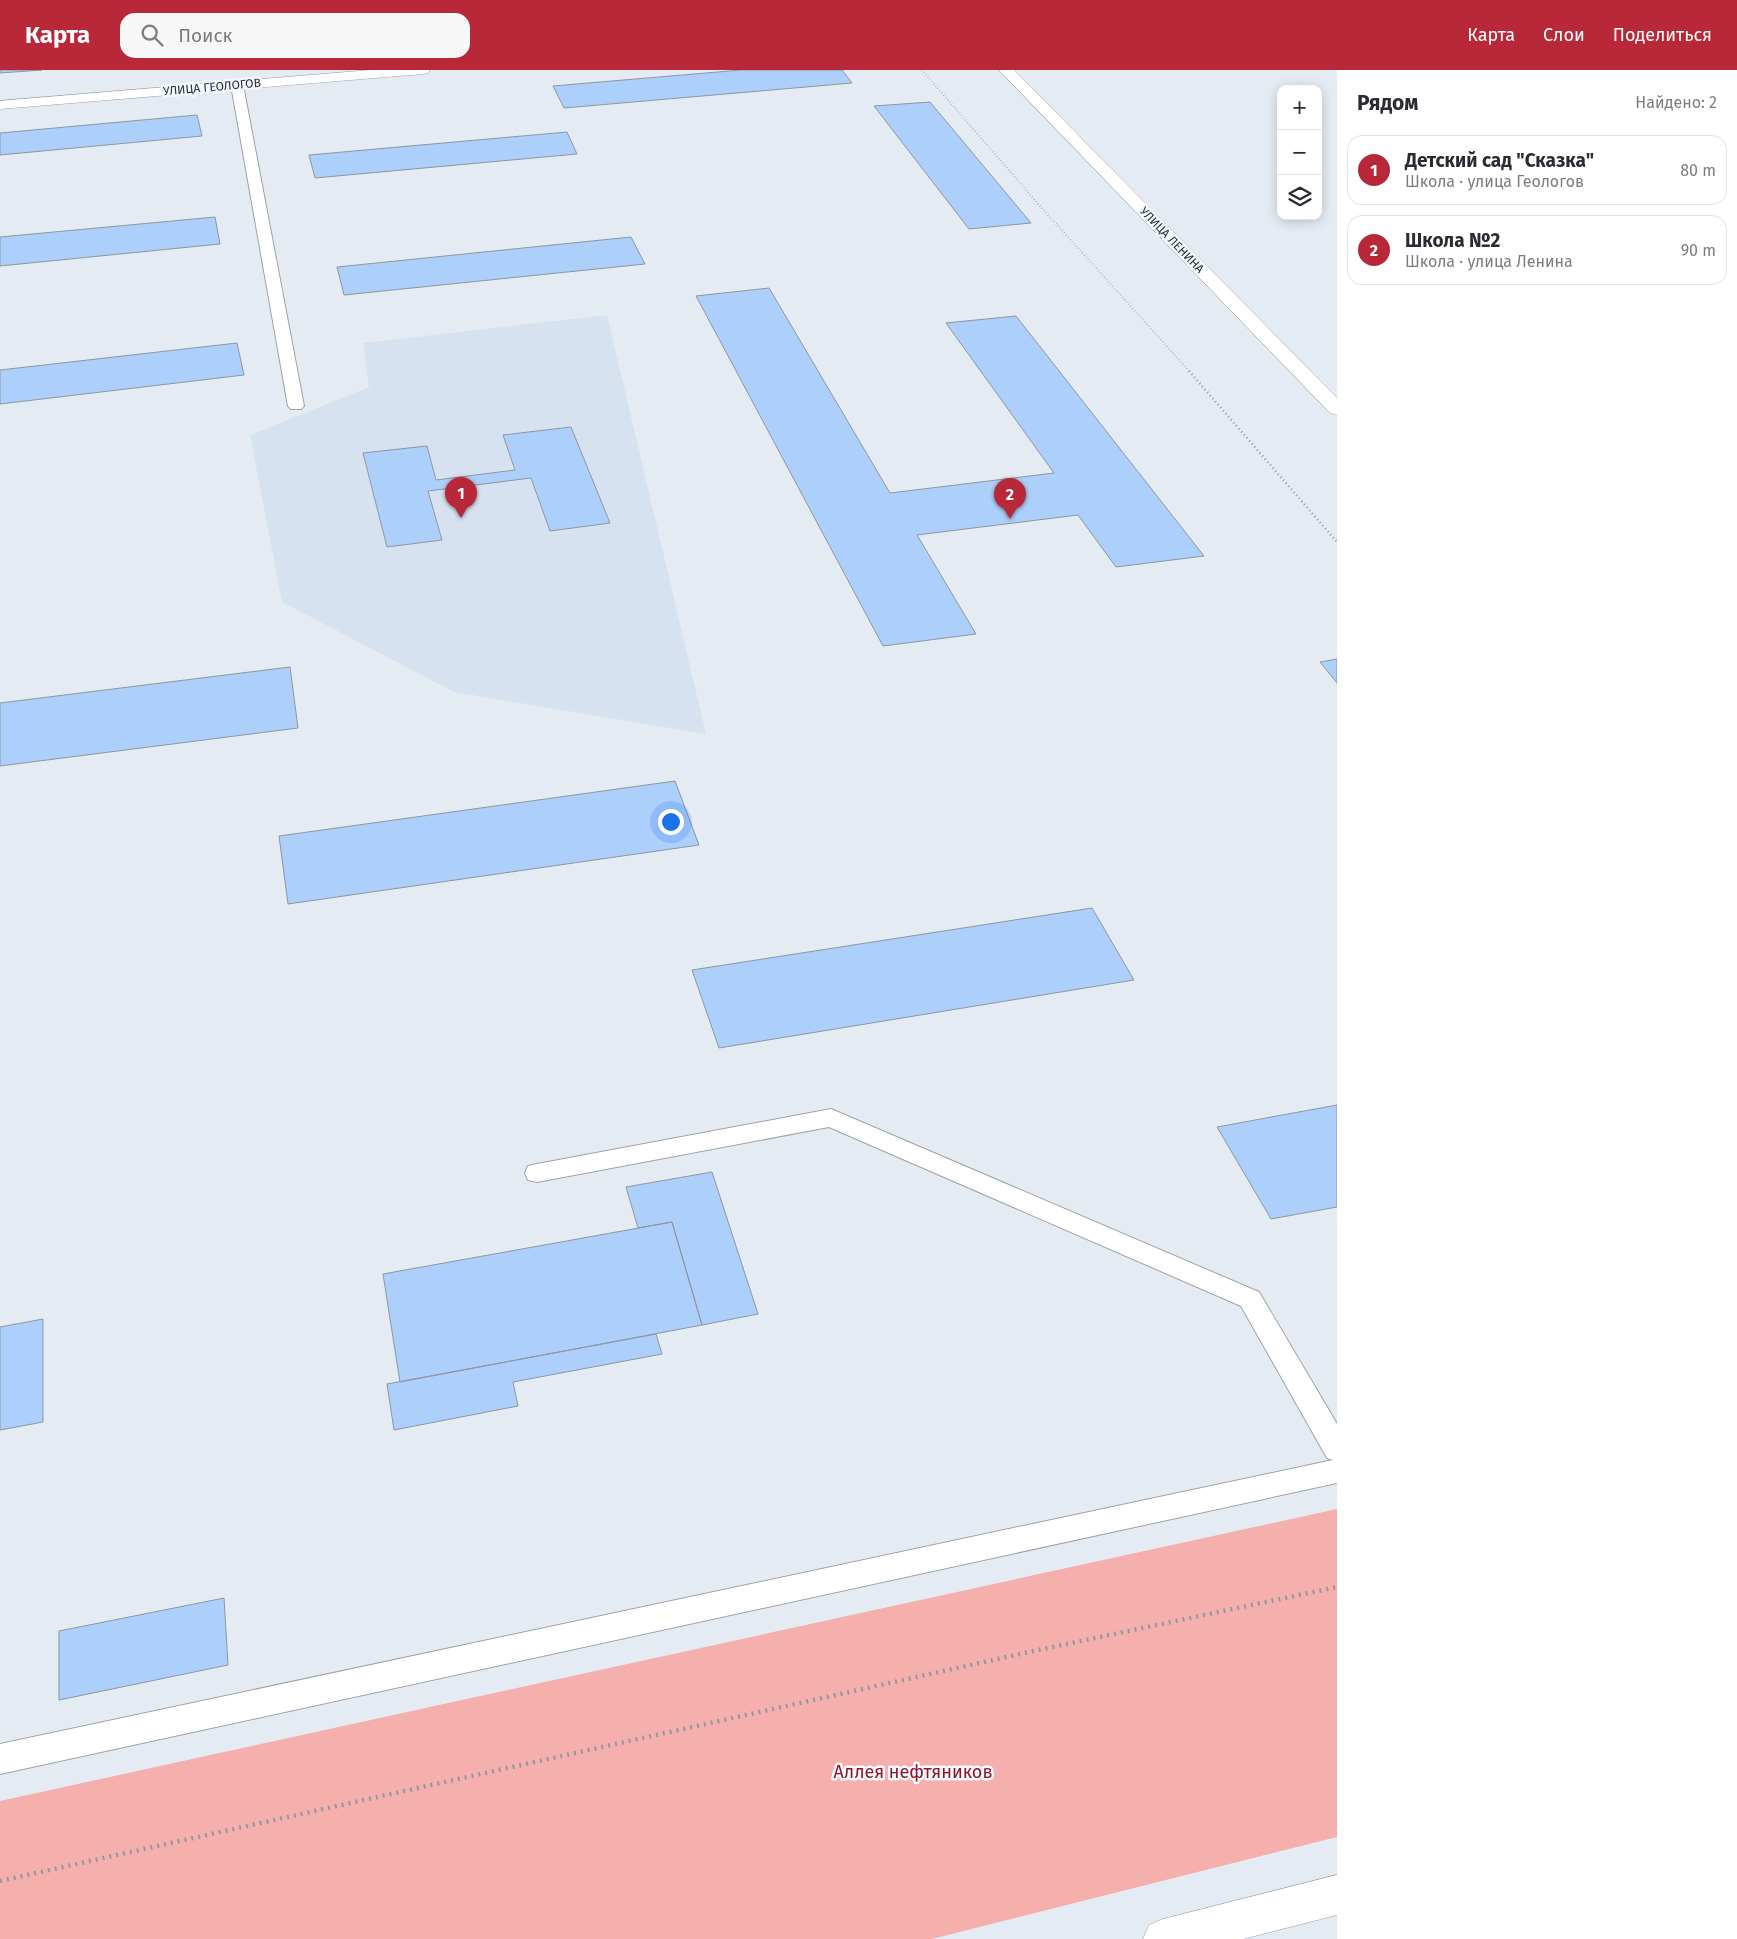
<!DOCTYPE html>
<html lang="ru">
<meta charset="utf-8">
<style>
:root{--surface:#fff;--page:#f7f7f7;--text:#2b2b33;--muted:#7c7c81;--line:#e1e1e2;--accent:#b92838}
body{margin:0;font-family:"Fira Sans",sans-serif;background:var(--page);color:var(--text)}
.controls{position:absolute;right:15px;top:15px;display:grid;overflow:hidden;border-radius:10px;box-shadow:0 2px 12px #0003}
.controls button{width:45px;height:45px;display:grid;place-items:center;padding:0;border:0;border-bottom:1px solid var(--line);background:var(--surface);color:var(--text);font:25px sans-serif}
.you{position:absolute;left:670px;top:751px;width:18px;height:18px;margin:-12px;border:4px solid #fff;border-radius:50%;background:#1a73e8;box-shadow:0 0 0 8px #1a73e833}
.badge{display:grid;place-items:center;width:32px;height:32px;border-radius:50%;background:var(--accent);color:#fff;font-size:16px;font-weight:700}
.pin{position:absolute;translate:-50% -41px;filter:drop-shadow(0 1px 2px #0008)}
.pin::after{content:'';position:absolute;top:26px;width:18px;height:15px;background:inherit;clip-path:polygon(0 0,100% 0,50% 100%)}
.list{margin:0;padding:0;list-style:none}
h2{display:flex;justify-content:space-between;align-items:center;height:65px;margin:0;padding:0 20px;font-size:21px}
h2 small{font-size:16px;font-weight:400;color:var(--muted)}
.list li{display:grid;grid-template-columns:32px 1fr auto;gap:15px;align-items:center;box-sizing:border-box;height:70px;margin:0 10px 10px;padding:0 10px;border:1px solid var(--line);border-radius:15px}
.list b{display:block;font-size:19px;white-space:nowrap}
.list p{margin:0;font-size:16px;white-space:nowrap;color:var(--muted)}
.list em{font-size:16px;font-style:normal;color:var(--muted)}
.icon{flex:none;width:28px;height:28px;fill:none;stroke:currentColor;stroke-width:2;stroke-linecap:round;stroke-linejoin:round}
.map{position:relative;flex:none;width:1337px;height:1869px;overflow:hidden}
header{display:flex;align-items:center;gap:30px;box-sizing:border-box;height:70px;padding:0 25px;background:var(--accent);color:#fff}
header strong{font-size:24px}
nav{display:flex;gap:28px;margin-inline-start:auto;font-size:18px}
.search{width:350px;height:45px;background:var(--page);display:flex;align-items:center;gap:12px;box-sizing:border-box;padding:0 18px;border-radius:15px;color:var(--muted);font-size:19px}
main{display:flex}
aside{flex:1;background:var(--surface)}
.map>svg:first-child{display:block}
.built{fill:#d7e2f1}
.green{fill:#f5afad}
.building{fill:#accffc;stroke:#90969d}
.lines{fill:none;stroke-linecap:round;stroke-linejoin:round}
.service-casing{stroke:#9da3aa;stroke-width:2}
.minor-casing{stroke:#9da3aa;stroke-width:1}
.tertiary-casing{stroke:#9da3aa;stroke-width:1}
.path-far2{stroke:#93989e;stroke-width:2;stroke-dasharray:0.5 2.5;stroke-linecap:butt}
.path-far1{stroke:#93989e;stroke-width:2.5;stroke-dasharray:1 3;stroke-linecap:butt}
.path{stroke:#93989e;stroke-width:4.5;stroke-dasharray:2 5;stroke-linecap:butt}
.service{fill:#fff;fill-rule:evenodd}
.minor{fill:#fff;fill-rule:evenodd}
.tertiary{fill:#fff;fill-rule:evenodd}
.labels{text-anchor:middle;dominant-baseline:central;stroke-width:5;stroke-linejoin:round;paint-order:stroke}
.far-street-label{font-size:12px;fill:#2c2f32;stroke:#f3f8ff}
.near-park-label{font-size:18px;fill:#8e1627;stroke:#f3f8ff}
</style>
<header>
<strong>Карта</strong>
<div class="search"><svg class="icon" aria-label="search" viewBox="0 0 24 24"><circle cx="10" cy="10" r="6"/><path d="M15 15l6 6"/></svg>Поиск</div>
<nav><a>Карта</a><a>Слои</a><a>Поделиться</a></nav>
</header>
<main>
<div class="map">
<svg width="1337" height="1869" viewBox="0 0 1337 1869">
<rect width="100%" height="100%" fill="#e5ebf3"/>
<path class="built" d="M607 245 706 664 454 622 282 532 250 365 369 317 363 273Z"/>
<path class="green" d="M1337 1439V1767L932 1869H0V1731Z"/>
<path class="building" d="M0 0H42L0 3Z
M741 0H842L852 13 564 38 553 16Z
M930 32 1031 153 969 159 874 36Z
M197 45 202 66 0 85V63Z
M567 62 577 84 315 108 309 85Z
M215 147 220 174 0 196V167Z
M631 167 645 194 344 225 337 197Z
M769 218 890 423 1054 403 946 253 1016 246 1204 486 1116 497 1078 445 917 465 976 564 883 576 696 226Z
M237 273 244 305 0 334V300Z
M571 357 610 453 550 461 531 408 428 421 442 470 387 477 363 383 427 376 436 410 515 400 503 365Z
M1337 589V613L1320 592Z
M290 597 298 658 0 696V633Z
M675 711 699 775 288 834 279 766Z
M1092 838 1134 910 719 978 692 900Z
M1337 1035V1137L1271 1149 1217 1057Z
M712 1102 758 1244 702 1255 672 1152 638 1158 626 1117Z
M672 1152 702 1255 400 1312 383 1204Z
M43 1249V1352L0 1360V1257Z
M656 1264 662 1284 513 1312 518 1336 394 1360 387 1314Z
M224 1528 228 1595 59 1630V1561Z"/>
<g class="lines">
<defs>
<path id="service" d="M237 11 243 15 304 336 301 339H291L288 336 231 15Z
M831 1039 1259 1222 1337 1354V1413L0 1704V1674L1333 1390 1327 1388 1241 1236 829 1057 537 1112 528 1110 525 1103 528 1096 537 1094Z"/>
<path id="minor" d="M371 0H430L428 3 423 4 0 39V31Z"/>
<path id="tertiary" d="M999 0H1014L1337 328V345L1330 343Z
M1337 1805V1845L1243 1869H1143L1149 1855 1163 1849Z"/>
</defs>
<use href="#service" class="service-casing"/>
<use href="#minor" class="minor-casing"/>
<use href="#tertiary" class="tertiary-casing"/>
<path class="path-far2" d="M922 0 1040 136 1190 302"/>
<path class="path-far1" d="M1189 301 1337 472"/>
<path class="path" d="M0 1811 1029 1582 1337 1517"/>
<use href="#service" class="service"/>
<use href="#minor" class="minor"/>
<use href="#tertiary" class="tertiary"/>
</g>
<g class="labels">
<g class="far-street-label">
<text transform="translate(212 17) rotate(-5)">УЛИЦА ГЕОЛОГОВ</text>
<text transform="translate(1172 170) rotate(46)">УЛИЦА ЛЕНИНА</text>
</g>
<g class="near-park-label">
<text x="913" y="1702">Аллея нефтяников</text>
</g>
</g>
</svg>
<div class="controls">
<button>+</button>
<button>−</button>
<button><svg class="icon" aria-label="layers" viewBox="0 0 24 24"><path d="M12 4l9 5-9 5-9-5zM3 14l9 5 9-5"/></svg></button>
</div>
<div class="you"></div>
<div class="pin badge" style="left:461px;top:448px">1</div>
<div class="pin badge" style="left:1010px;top:449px">2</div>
</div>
<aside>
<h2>Рядом<small>Найдено: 2</small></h2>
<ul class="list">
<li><span class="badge">1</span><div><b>Детский сад &quot;Сказка&quot;</b><p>Школа · улица Геологов</p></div><em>80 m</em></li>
<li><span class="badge">2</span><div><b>Школа №2</b><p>Школа · улица Ленина</p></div><em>90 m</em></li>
</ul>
</aside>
</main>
